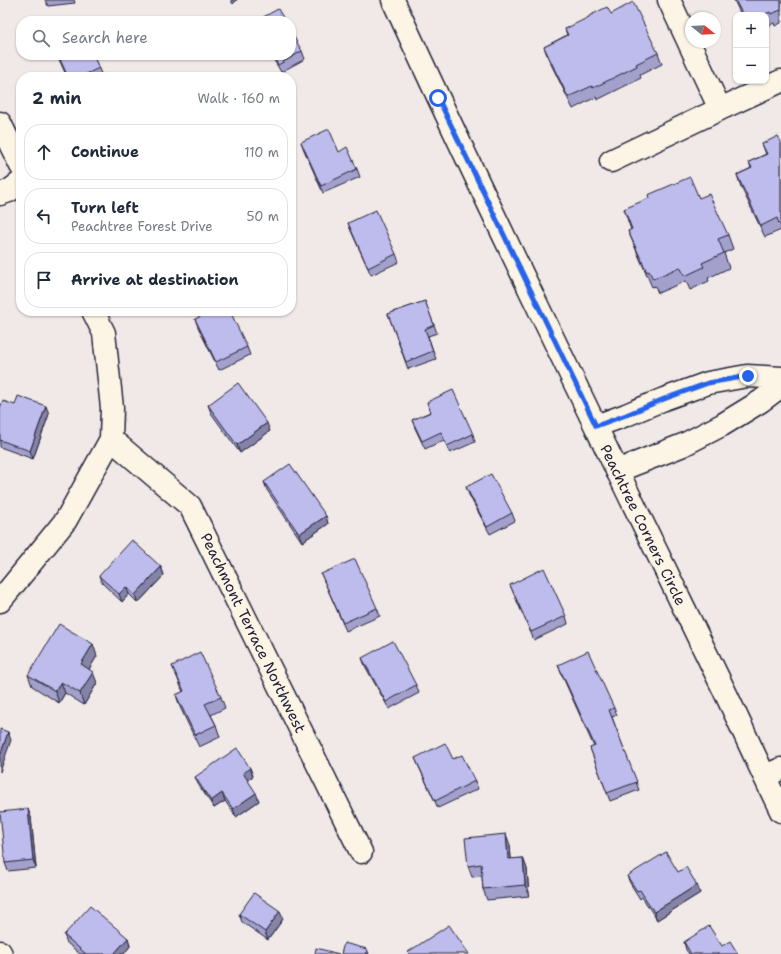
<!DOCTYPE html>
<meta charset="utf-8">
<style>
:root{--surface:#fff;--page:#f6f6f7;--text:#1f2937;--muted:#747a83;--line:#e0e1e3}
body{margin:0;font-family:"Shantell Sans",sans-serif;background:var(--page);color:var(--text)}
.controls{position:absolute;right:12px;top:12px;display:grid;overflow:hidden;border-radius:8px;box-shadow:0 1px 3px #0004}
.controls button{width:36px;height:36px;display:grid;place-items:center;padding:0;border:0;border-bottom:1px solid var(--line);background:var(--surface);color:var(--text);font:20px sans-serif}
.compass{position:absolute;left:685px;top:12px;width:36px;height:36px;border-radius:50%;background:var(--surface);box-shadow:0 1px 3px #0004;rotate:108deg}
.stop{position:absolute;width:12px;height:12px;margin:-9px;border:3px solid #2563eb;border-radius:50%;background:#fff}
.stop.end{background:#2563eb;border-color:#fff;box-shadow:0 1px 4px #0008}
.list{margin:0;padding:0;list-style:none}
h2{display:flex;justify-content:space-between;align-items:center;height:52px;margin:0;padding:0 16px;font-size:17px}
h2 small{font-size:13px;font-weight:400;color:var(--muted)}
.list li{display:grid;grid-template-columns:26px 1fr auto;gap:12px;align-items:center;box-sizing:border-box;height:56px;margin:0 8px 8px;padding:0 8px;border:1px solid var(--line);border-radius:16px}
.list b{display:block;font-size:15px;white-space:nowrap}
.list p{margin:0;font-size:13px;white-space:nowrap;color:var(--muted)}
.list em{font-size:13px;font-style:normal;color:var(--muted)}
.icon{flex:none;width:22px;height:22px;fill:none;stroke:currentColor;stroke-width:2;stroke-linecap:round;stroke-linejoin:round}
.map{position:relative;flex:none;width:781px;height:954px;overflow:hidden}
.search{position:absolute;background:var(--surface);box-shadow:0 1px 3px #0004;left:16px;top:16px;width:280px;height:44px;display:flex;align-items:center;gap:10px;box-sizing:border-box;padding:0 14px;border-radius:16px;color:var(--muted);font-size:15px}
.panel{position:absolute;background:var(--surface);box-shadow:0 1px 3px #0004;left:16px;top:72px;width:280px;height:244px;border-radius:16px}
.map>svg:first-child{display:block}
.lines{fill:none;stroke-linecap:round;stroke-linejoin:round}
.street-casing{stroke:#22223b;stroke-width:25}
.secondary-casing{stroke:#22223b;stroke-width:25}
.street{stroke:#fcf5e5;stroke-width:22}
.secondary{stroke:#fcf5e5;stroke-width:22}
.wall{fill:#a3a1cc;stroke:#22223b}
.shaded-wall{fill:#8583a6;stroke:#22223b}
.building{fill:#bebbed;stroke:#22223b}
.route{stroke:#2563eb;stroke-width:5}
.labels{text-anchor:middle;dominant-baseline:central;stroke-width:4;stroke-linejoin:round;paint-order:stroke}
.street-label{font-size:15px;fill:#22223b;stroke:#fcf5e5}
</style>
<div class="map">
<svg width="781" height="954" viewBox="0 0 781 954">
<rect width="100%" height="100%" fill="#f0e9e7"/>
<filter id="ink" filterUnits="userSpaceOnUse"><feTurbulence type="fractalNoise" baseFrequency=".025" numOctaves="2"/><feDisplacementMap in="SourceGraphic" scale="8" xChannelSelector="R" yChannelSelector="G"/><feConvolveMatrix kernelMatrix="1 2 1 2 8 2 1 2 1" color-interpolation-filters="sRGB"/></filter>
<g filter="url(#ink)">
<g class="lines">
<defs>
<path id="street" d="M669 0 720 109 781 81
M0 123 21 166
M611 161 720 109
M0 194 9 191 21 182
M596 426 626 415 664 399 708 383 747 376 781 378
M111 439 190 506 361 852
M617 471 683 445 722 425 761 401 781 386
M0 601 66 520 111 439 112 408 104 333 93 311
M765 776 781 769
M0 952 1 954"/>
<path id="secondary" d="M393 0C500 232 613 462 725 692 744 732 762 772 781 811"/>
</defs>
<use href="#street" class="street-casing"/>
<use href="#secondary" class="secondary-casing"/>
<use href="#street" class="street"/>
<use href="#secondary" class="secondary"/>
</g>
<path class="wall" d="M45 0H74L75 3 48 6Z
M734 0H781V23L775 26 774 23 766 27V15H741Z
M611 14 658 53 662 64 640 75 641 78 597 100 596 97 573 109 548 58 544 47 567 35 565 29Z
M302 51 305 59 281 72 271 55H291Z
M57 55H93L102 76 100 77H67Z
M301 142 339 152 357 169 360 177 323 193 304 150Z
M781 142V230L765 237 741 187 737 175 751 168 749 162 766 154 762 144Z
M699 198 728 235 733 249 724 253 729 268 708 278 709 281 690 290 686 281 658 293 655 286 652 287 628 231 631 230 624 209Z
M348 223 396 254 399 262 371 275 351 231Z
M425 301 437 333 428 336 436 359 408 369 388 314Z
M195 319 247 347 250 355 219 370 198 327Z
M427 402 473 434 475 442 450 453 444 440 425 449 415 428 412 420 430 412Z
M208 405 270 431 240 453 211 413Z
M0 408 49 414 33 459 0 447Z
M264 482 326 516 328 524 302 542 267 490Z
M466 487 512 513 515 521 490 534 469 495Z
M161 567 164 575 138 603 129 594 122 602 102 583 99 576Z
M321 574 377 608 380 616 346 631Z
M510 585 566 616 568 624 534 640 513 592Z
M97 656 89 669 97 683 84 705 65 693 59 703 32 686 28 675Z
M362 658 416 685 419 693 389 709 365 666Z
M558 665 614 708 617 715 612 717 639 790 610 801 590 748 594 747 561 673Z
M172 666 221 697 225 708 211 715 216 725 220 737 199 747 180 707 176 695 183 692 177 677Z
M415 758 453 759 475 781 478 789 438 808 418 765Z
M250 768 253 776 247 780 259 801 236 817 225 801 214 808 198 784 195 777Z
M31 817 36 868 8 871 5 863Z
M510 845 511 859 523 858 527 869 529 896 487 900 483 889 482 876 472 877 468 866Z
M678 872 697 885 700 893 657 920 642 897 640 899 630 883 627 876Z
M239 914 283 919 268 940 242 922Z
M64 935 128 938 130 946 124 954H80L67 943Z
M684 942 722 946 738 954H689L686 950Z"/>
<path class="shaded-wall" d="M231 0H237L233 4Z
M46 406 49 414 33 459 30 451Z
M267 423 270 431 240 453 237 445Z
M326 516 328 524 302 542 299 534Z
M161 567 164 575 138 603 135 595Z
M126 587 129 594 122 602 119 594Z
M93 644 97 656 85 676 81 664Z
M93 672 97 683 84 705 80 693Z
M61 682 65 693 59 703 55 691Z
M8 732 11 740 0 772V756Z
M250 768 253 776 246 781 243 773Z
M222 793 225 801 214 808 211 801Z
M256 793 259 801 236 817 233 809Z
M28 809 31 817 36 868 33 860Z
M506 834 510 845 512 871 508 859Z
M523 858 527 869 529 896 525 885Z
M697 885 700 893 657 920 654 912Z
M280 911 283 919 268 940 265 932Z
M128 938 130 946 124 954H114Z
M367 949 369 954H366Z"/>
<path class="building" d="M735 0H781V10L771 14 770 12 763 15H743Z
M633 2 658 53 636 64 637 66 593 88 592 86 568 97 544 47 568 35 565 29 589 17V16L607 7 611 14Z
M278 9 285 21H256Z
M291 32 302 51 278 65 272 55H291Z
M58 55H93L99 68 80 77H68Z
M329 129 339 152 347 147 357 169 321 186 301 142Z
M778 136 781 142V224H779L777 218 761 226 737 175 752 168 749 162 767 154 762 144Z
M690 177 699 198 709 194 728 235 718 239 724 253 702 263 704 267 685 276 680 267 653 279 649 271 647 272 628 231 632 229 624 209 649 198 648 195Z
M376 210 396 254 368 268 348 223Z
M425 301 434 325 425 329 433 351 406 362 388 314Z
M212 311H230L247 347 216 362 195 319Z
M238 383 267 423 237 445 208 405Z
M453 390 473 434 447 446 441 432 422 441 412 420 431 412 427 402Z
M18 396 46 406 30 451 0 440V408L3 401 15 405Z
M290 464 326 516 299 534 264 482Z
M491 474 512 513 487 527 466 487Z
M132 540 161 567 135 595 126 587 119 594 99 576Z
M355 559 377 608 343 623 321 574Z
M544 568 566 616 531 632 510 585Z
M59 624 93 644 81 664 93 672 80 693 61 682 55 691 28 675Z
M393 641 416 685 386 702 362 658Z
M588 651 614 708 609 710 637 782 607 793 590 748 595 746 558 665Z
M200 652 221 697 205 704 216 725 195 735 176 695 184 691 172 666Z
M0 729 8 732 0 756Z
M445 743 453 759 462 755 475 781 435 801 415 758Z
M237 748 250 768 243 773 256 793 233 809 222 793 211 801 195 777Z
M28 809 33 860 5 863 0 812Z
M506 834 508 859 523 858 525 885 483 889 481 864 468 866 465 838Z
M666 852 678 872 686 867 697 885 654 912 640 890 637 891 627 876Z
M254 893 280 911 265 932 239 914Z
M90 906 128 938 114 954H86L64 935Z
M449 925 469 954H410L408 952Z
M709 926 722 946 730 941 738 954H691L684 942Z
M344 943 367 949 366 954H341Z
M316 948 339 954H315Z"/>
</g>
<g class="lines" filter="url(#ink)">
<path class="route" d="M438 98 596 426 626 415 664 399 708 383 748 376"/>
</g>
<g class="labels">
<g class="street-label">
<text transform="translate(643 525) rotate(64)">Peachtree Corners Circle</text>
<text transform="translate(253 633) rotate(64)">Peachmont Terrace Northwest</text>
</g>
</g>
</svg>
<div class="controls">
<button>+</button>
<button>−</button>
</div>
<svg class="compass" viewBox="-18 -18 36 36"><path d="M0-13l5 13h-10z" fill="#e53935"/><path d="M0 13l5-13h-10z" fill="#747a83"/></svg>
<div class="stop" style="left:438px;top:98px"></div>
<div class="stop end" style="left:748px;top:376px"></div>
<div class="search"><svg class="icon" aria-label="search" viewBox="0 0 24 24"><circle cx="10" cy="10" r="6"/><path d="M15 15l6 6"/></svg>Search here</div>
<section class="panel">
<h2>2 min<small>Walk · 160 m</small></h2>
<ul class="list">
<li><svg class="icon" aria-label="ahead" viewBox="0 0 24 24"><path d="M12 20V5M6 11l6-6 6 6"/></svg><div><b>Continue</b></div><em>110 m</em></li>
<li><svg class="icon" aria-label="left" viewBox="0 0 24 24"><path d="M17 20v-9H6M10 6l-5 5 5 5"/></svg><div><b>Turn left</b><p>Peachtree Forest Drive</p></div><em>50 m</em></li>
<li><svg class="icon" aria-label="arrive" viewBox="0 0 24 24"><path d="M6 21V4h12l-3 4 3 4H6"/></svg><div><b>Arrive at destination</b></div></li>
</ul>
</section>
</div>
